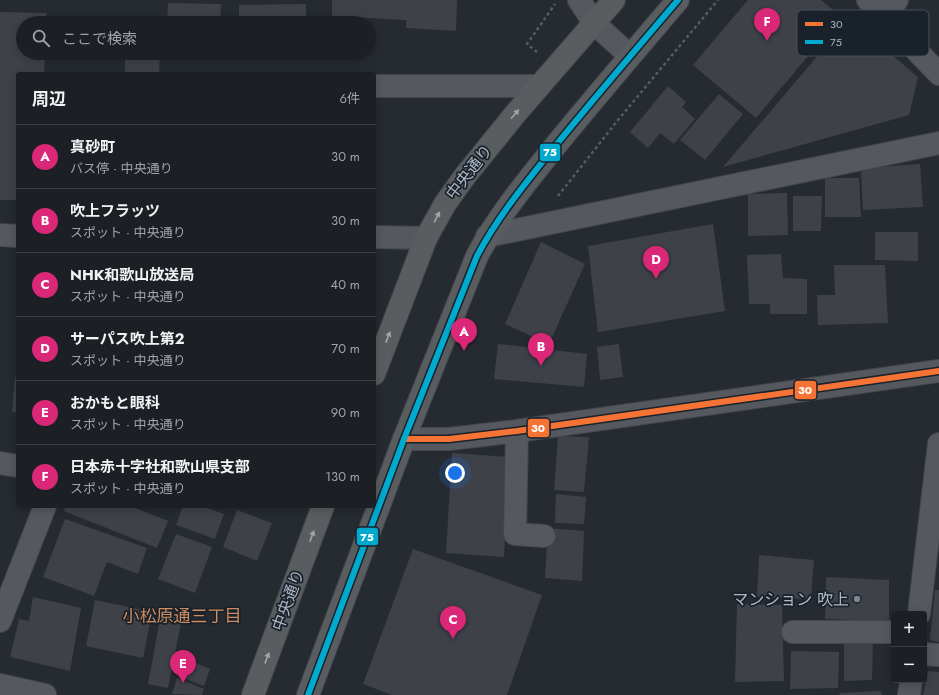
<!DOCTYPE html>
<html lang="ja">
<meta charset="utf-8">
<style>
:root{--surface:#1c2025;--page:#292d32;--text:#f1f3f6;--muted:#a0a3a7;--line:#3a3e42;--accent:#db2777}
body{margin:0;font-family:Jost,"Noto Sans JP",sans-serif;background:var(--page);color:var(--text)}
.controls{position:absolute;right:12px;bottom:12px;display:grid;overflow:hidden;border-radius:4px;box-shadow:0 2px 10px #0003}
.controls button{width:36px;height:36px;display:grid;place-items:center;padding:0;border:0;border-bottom:1px solid var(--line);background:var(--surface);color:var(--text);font:20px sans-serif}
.you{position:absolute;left:455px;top:473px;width:14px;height:14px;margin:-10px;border:3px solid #fff;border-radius:50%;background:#1a73e8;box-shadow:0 0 0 6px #1a73e833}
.badge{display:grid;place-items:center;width:26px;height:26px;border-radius:50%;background:var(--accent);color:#fff;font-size:13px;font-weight:700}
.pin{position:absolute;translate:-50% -33px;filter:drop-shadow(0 1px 2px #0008)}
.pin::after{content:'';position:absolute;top:21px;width:14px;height:12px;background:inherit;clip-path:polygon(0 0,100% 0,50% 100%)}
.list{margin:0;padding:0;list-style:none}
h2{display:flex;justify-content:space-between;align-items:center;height:52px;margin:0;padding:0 16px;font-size:17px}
h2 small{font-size:13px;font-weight:400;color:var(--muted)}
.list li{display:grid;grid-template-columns:26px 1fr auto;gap:12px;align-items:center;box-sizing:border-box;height:64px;padding:0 16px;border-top:1px solid var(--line)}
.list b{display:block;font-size:15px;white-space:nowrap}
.list p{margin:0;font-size:13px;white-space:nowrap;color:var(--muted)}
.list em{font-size:13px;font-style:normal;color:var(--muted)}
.icon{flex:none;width:22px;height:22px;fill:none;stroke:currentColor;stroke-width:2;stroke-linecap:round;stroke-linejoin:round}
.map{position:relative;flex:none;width:939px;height:695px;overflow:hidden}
.search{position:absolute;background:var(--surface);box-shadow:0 2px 10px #0003;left:16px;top:16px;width:360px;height:44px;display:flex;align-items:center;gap:10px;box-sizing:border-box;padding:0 14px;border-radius:22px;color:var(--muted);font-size:15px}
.panel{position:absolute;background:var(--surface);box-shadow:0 2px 10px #0003;left:16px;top:72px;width:360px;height:436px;border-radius:4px}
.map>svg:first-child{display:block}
.building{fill:#3e4248}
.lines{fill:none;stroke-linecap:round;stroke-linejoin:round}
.minor-casing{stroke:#43474c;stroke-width:24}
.highway-casing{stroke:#42474d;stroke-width:24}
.path{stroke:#585d63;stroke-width:2.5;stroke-dasharray:3 3;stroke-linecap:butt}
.minor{stroke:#55595f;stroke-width:22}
.highway{stroke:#5a5d5f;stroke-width:22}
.bus-1-casing{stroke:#19212b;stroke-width:9}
.bus-2-casing{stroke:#19212b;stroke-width:9}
.bus-1{stroke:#f57335;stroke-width:6}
.bus-2{stroke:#00a9ce;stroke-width:6}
.oneway{fill:#9da5af}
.poi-dot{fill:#7e8690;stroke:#19212b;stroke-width:1.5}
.labels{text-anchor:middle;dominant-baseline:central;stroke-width:3.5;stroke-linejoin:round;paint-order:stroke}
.street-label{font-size:16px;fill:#aeb7c3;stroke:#19212b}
.poi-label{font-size:16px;fill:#aeb7c3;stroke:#19212b;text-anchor:end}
.neighbourhood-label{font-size:17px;fill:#ce8c5e;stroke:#19212b}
.key{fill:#19212b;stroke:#464e59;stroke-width:1}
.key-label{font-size:11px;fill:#aeb7c3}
.line-badge{stroke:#19212b;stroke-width:1.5}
.badge-label{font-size:11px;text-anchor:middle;font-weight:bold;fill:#fff}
</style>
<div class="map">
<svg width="939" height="695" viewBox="0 0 939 695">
<rect width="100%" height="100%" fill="#262b31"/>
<path class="building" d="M332 0H457L456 31 406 28V20L332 16Z
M748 0H821L841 17 756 118 693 65Z
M168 3 221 4 220 23H167Z
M306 4V23H239V5Z
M0 12 46 13V23H23V53H45L44 74H18V200H0Z
M849 19 918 77 909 115 723 167Z
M108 53H160L159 73 125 74V59H108Z
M239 53H306V58L239 55Z
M668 86 686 102 682 107 695 119 674 144 660 133 648 148 630 132Z
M719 94 743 114 705 160 680 140Z
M920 164 923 207 863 210 861 168Z
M825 178H859L861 217H825Z
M787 193 788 235 748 236V194Z
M793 196H822L821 231H793Z
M713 224 725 311 598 332 588 246Z
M875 232H918V261L875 260Z
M541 242 585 264 549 344 505 324Z
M781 254 783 278 807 279V314H770V304H749L747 255Z
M834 265H885L888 323 818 325 817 295H835Z
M498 344 587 354 584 387 494 379Z
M619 344 623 377 600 380 597 347Z
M15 377H18V413L12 412Z
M558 436 589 437 584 492 554 490Z
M452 453 509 457 504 557 446 553Z
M556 494 586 497 584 524 555 523Z
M65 506H130L168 521 157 548 64 511Z
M183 506H202L224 514 215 539 176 525Z
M237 510 272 523 257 561 223 547Z
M65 519 147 548 138 574 107 562 94 596 43 577Z
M548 528 584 531 582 581 545 578Z
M176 534 212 547 195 593 158 579Z
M413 549 542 595 507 695H392L363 684Z
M759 555 814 560 811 599 757 597Z
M826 577 889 580V621L825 619Z
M935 590H939V642L930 640Z
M33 597 81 608 70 671 10 657 19 619 29 621Z
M95 600 152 612 143 658 86 646Z
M737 604 782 605 784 681 735 682Z
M161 614 182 618 168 688 148 684Z
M844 638 873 639 872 680 844 681Z
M791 651 839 652 838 688 790 689Z
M184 658 210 669 204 686 178 676Z
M928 671 939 672V695H923Z
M177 678 204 689 202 695 172 694Z
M881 691 882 695H840L839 693Z"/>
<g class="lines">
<defs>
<path id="minor" d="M579 0 594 23 630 56
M868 0 939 74
M883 15 897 0
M374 86H539
M0 235 18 236
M487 236 939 143
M374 237 426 238
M517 431 515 534 544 536
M404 439H449L517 431 939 371
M0 463 18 466
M919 614 939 444
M0 621 45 506
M793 632H894
M924 654 939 655
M0 685 45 695
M909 695 911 680"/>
<path id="highway" d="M374 374 426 238 445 204 465 176 516 113 614 0
M253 695 323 506
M308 695 404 439 477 256C498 216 528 180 556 145 596 96 637 48 678 0"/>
</defs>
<use href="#minor" class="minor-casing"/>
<use href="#highway" class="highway-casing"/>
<path class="path" d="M537 52 527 44 555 4
M558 196 618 120 718 0"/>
<use href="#minor" class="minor"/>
<use href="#highway" class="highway"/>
<defs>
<path id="bus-1" d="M404 439H449L517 431 939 371"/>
<path id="bus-2" d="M308 695 404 439 477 256C498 216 528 180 556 145 596 96 637 48 678 0"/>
</defs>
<use href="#bus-1" class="bus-1-casing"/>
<use href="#bus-2" class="bus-2-casing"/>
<use href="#bus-1" class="bus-1"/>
<use href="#bus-2" class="bus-2"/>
</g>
<defs><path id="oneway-solid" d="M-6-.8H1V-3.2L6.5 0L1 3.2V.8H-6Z"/></defs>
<g class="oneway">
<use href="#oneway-solid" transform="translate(515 114) rotate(-50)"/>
<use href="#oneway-solid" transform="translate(437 217) rotate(-62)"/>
<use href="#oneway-solid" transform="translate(388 337) rotate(-69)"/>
<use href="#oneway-solid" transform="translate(312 536) rotate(-70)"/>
<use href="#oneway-solid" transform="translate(267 658) rotate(-70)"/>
</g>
<circle class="poi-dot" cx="857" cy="599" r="4"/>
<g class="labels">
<g class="street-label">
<text transform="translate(469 172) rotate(-52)">中央通り</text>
<text transform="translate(288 600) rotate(-70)">中央通り</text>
</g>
<g class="poi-label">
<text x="849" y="599">マンション 吹上</text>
</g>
<g class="neighbourhood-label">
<text x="182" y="616">小松原通三丁目</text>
</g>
</g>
<rect x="797" y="10" width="132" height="46" rx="6" class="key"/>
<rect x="805" y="22" width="18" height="4" fill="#f57335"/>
<rect x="805" y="40" width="18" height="4" fill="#00a9ce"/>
<g class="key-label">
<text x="830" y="28">30</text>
<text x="830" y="46">75</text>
</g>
<g class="line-badge">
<rect x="539" y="143" width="22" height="19" rx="4" fill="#00a9ce"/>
<rect x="794" y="380" width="23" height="20" rx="4" fill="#f57335"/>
<rect x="527" y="418" width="23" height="20" rx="4" fill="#f57335"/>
<rect x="356" y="527" width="23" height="19" rx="4" fill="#00a9ce"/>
</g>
<g class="badge-label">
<text x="550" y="156">75</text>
<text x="805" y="394">30</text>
<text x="538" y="432">30</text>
<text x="367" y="541">75</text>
</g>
</svg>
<div class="controls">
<button>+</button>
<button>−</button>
</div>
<div class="you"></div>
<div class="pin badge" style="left:464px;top:351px">A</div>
<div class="pin badge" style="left:541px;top:366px">B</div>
<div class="pin badge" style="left:453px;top:639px">C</div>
<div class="pin badge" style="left:656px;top:279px">D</div>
<div class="pin badge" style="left:183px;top:683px">E</div>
<div class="pin badge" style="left:767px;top:41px">F</div>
<div class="search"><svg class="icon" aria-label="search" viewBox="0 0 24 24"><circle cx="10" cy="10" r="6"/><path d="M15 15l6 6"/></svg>ここで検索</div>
<section class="panel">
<h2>周辺<small>6件</small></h2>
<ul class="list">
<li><span class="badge">A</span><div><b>真砂町</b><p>バス停 · 中央通り</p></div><em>30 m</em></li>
<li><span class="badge">B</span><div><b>吹上フラッツ</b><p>スポット · 中央通り</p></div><em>30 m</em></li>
<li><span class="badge">C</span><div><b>NHK和歌山放送局</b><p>スポット · 中央通り</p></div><em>40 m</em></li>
<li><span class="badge">D</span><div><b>サーパス吹上第２</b><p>スポット · 中央通り</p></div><em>70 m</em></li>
<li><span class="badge">E</span><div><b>おかもと眼科</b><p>スポット · 中央通り</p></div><em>90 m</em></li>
<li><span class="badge">F</span><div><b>日本赤十字社和歌山県支部</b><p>スポット · 中央通り</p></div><em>130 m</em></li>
</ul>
</section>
</div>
